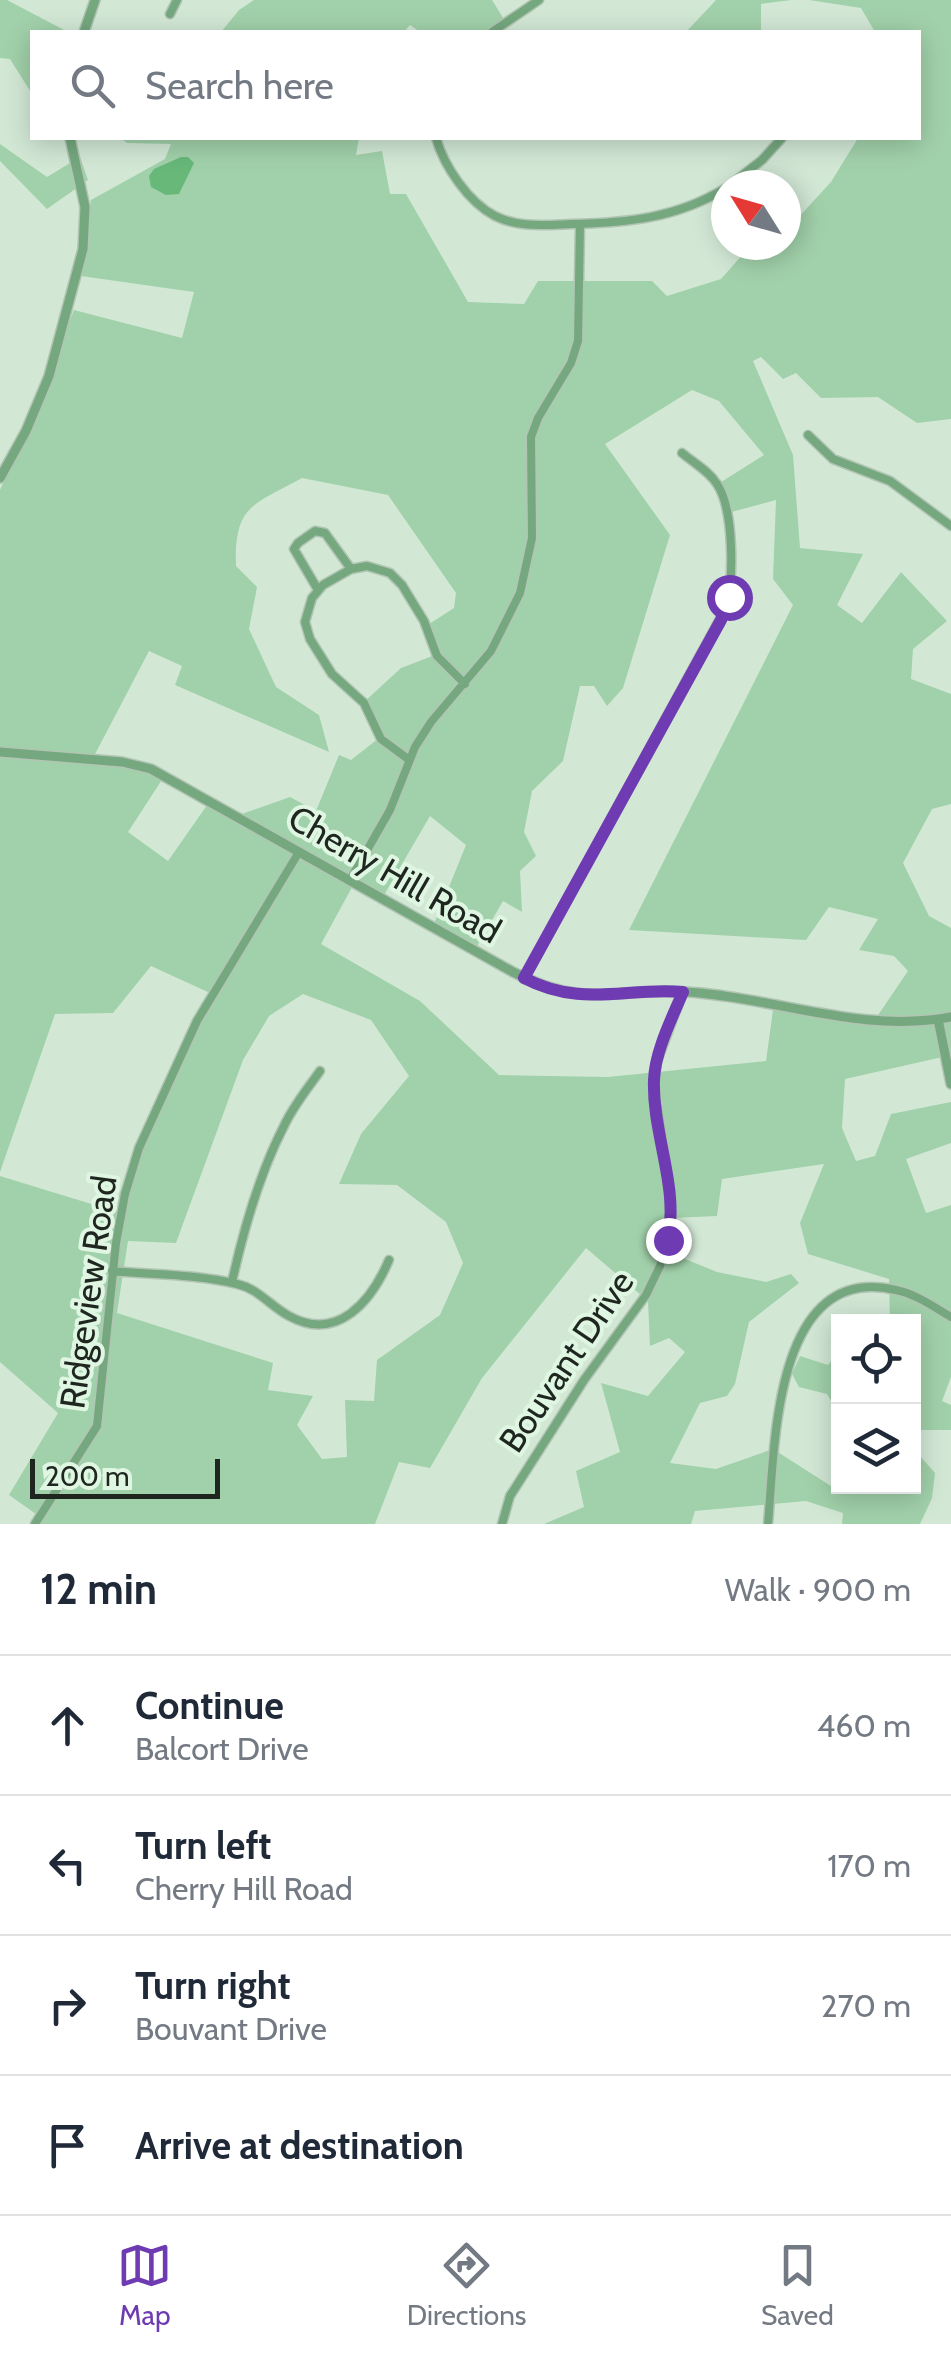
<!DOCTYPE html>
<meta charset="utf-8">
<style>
:root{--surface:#fff;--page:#f6f6f7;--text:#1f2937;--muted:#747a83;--line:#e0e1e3;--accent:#6f3bb2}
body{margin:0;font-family:Cabin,sans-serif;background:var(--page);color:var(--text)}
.controls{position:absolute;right:30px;bottom:30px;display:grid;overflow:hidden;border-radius:0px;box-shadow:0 5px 25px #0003}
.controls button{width:90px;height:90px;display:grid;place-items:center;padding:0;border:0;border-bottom:2px solid var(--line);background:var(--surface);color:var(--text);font:50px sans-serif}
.compass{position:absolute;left:711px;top:170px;width:90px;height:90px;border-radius:50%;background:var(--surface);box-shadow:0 5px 25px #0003;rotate:307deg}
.scale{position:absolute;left:30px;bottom:25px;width:190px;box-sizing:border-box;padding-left:10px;border:5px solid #1e261f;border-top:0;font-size:28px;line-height:35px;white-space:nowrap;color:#1e261f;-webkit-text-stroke:8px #dff6e2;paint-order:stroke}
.stop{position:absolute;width:30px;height:30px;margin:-22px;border:8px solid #6f3bb2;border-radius:50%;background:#fff}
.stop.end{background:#6f3bb2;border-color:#fff;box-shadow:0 2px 10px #0008}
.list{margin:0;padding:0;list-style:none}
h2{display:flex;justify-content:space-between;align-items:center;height:130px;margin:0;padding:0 40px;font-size:42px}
h2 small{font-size:32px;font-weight:400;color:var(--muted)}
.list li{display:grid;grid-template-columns:65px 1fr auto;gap:30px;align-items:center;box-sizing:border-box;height:140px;padding:0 40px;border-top:2px solid var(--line)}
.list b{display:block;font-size:38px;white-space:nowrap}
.list p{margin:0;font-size:32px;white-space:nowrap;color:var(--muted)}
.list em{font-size:32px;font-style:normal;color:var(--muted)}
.icon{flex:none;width:55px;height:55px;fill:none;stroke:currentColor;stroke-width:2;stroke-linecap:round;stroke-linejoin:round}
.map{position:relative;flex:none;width:951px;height:1524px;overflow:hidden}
.search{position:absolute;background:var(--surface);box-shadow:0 5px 25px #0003;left:30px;right:30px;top:30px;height:110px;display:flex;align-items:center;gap:25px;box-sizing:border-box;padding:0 35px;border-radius:0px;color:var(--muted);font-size:38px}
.sheet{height:690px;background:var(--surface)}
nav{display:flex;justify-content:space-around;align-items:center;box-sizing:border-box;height:140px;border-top:2px solid var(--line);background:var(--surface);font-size:28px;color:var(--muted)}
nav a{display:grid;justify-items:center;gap:5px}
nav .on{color:var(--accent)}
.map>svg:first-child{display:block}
.green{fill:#a1d1aa;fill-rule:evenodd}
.water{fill:#68b87a}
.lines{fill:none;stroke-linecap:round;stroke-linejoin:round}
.minor-casing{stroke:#b2c5b4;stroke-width:11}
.tertiary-casing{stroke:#b2c5b4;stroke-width:12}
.minor{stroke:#75a87f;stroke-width:8}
.tertiary{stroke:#75a87f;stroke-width:9}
.route{stroke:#6f3bb2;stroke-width:12}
.labels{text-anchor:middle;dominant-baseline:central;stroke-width:8;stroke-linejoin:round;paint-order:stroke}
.street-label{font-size:35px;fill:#1e261f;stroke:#dff6e2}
</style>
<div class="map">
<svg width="951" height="1524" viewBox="0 0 951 1524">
<rect width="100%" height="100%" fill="#d2e8d5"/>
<path class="green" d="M0 0H7L68 32H32V94L10 59 0 58Z
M254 0H492L505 21 496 32H420L410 25 404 32H221L239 10Z
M716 0H791L761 4V32H686Z
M809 0H951V419L917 423 878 397 821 398 796 373 783 379 761 357 753 361 793 455 800 548 863 554 837 605 862 623 901 572 947 621 913 649 911 679 951 694V804L932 809 903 863 929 916 951 928V1072L947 1056 845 1079 842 1128 856 1161 875 1156 891 1114 951 1102V1143L906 1159 926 1213 951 1205V1377L942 1401 951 1405V1430H919L920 1456 935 1473 932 1498 920 1524H842L843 1513 806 1501 695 1511 691 1524H544L584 1507 576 1471 620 1452 601 1383 648 1396 685 1352 669 1338 650 1346 648 1301 586 1248 482 1378 430 1468 399 1462 375 1524H40L43 1519 9 1495 58 1413 0 1362V1176L124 1214 154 1111 210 993 151 966 113 1013 55 1014 0 1172V490L74 310 182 338 194 292 81 276 91 200 165 159 171 144 127 143 120 138H359L356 155 382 151 390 194H406L468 302 524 304 538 281H652L667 296 721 279 751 245H786V231L831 182 858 138H918V32H875L861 8ZM692 390 719 401 764 455 718 484 724 514 776 500 773 579 793 605 629 930 806 940 829 907 878 919 859 950 894 956 908 971 872 1024 773 1010 766 1061 608 1077 499 1075 420 1001 321 944 356 880 384 895 430 816 466 845 434 924 476 948 503 901 522 912 520 871 536 856 524 832 532 791 563 761 580 686H594L607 706 623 688 670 535 605 444ZM302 478 388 495 456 593 454 608 426 626 435 655 401 668 364 702 379 738 351 760 339 755 316 811 290 797 239 815 212 798 168 861 128 832 165 775 93 758 149 651 182 666 175 685 329 752 319 715 276 687 249 629 257 587 236 566C234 504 254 505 302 478ZM303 994 371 1020 409 1076 361 1134 339 1184 397 1185 446 1222 463 1263 440 1315 377 1360 374 1401 345 1400 347 1457 322 1459 297 1425 313 1396 268 1390 273 1363 117 1313 128 1241 176 1243 243 1060 269 1016ZM824 1164 800 1223 808 1254 889 1279 890 1321 914 1322V1486L834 1488 773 1449 716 1469 670 1463 700 1403 727 1396 735 1384 749 1322 799 1283 791 1274 766 1282 717 1272 668 1252 672 1218 717 1216 722 1179Z
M0 144 47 177 80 157 88 180 47 209 0 161Z
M837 1353H838V1413L827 1394 799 1387 792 1374 800 1356 828 1365Z"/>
<path class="water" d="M181 157H188L194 163 179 194 166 195 151 187 149 176 154 169Z"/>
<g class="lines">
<defs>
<path id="minor" d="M170 14 177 0
M492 32 539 0
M436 138C444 166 468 202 495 216 519 228 545 225 571 224 627 223 677 218 726 188
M730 185 762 160 782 138
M808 435 833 459 890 481 951 526
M318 590 294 549 298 543 315 531 325 533 351 569
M408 759 381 739 364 703 332 674 310 639 305 622 312 598 323 585 351 569 367 566 390 573 402 585 424 621 437 656 465 684
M350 880 390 810 415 747 431 722 491 651 520 593 532 538 531 437 538 418 571 363 578 341 580 224
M524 979 726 608C734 579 734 509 717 484 709 471 694 463 682 453
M112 1271C153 1275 197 1274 237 1284 259 1289 270 1306 289 1316 338 1343 372 1300 389 1260
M232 1282C243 1232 261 1170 285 1124 294 1105 308 1088 320 1071
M35 1524 97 1426 116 1243 125 1194 139 1148 197 1021 299 852
M502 1524 510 1496 584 1380 646 1295 660 1266 670 1231 671 1198 654 1082 657 1061 683 992
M768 1524C775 1448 773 1261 896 1290 916 1294 934 1307 951 1317"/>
<path id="tertiary" d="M84 32 95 0
M0 478 26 431 49 376 83 249 85 207 70 138
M0 752 122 762 151 769 513 972C588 1012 624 985 700 993 784 1001 865 1033 951 1017
M938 1019 951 1084"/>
</defs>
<use href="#minor" class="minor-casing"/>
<use href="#tertiary" class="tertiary-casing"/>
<use href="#minor" class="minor"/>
<use href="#tertiary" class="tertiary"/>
</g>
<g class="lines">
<path class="route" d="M668 1240C679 1185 652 1134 654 1080 655 1051 672 1018 683 992 625 987 581 1008 524 978L721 620 729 597"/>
</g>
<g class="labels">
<g class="street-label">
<text transform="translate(395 874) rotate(30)">Cherry Hill Road</text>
<text transform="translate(88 1292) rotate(-82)">Ridgeview Road</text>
<text transform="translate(566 1361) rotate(-56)">Bouvant Drive</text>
</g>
</g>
</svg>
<div class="controls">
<button><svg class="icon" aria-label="locate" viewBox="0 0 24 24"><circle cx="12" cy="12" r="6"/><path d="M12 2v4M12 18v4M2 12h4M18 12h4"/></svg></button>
<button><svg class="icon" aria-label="layers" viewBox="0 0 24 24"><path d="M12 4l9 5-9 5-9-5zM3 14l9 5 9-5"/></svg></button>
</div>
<svg class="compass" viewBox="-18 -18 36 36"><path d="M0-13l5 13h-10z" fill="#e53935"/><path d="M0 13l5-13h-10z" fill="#747a83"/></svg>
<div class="scale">200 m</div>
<div class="stop" style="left:729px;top:597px"></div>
<div class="stop end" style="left:668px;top:1240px"></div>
<div class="search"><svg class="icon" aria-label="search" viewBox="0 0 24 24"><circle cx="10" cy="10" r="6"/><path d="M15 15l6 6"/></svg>Search here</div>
</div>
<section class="sheet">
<h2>12 min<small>Walk · 900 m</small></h2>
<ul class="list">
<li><svg class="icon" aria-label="ahead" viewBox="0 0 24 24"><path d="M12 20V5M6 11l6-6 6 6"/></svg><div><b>Continue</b><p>Balcort Drive</p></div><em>460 m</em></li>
<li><svg class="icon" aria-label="left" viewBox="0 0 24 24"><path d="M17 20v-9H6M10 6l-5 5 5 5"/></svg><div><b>Turn left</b><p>Cherry Hill Road</p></div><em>170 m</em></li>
<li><svg class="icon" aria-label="right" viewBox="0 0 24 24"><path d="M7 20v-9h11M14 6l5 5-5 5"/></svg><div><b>Turn right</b><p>Bouvant Drive</p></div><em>270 m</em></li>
<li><svg class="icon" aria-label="arrive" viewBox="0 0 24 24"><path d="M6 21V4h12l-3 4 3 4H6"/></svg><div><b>Arrive at destination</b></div></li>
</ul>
</section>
<nav>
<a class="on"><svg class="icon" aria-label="map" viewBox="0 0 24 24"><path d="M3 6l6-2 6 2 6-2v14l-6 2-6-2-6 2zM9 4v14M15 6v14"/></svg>Map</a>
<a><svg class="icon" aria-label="directions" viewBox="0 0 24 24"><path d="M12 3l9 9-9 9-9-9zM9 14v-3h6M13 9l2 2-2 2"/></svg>Directions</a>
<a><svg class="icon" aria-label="saved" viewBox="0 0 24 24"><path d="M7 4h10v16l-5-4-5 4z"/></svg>Saved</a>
</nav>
